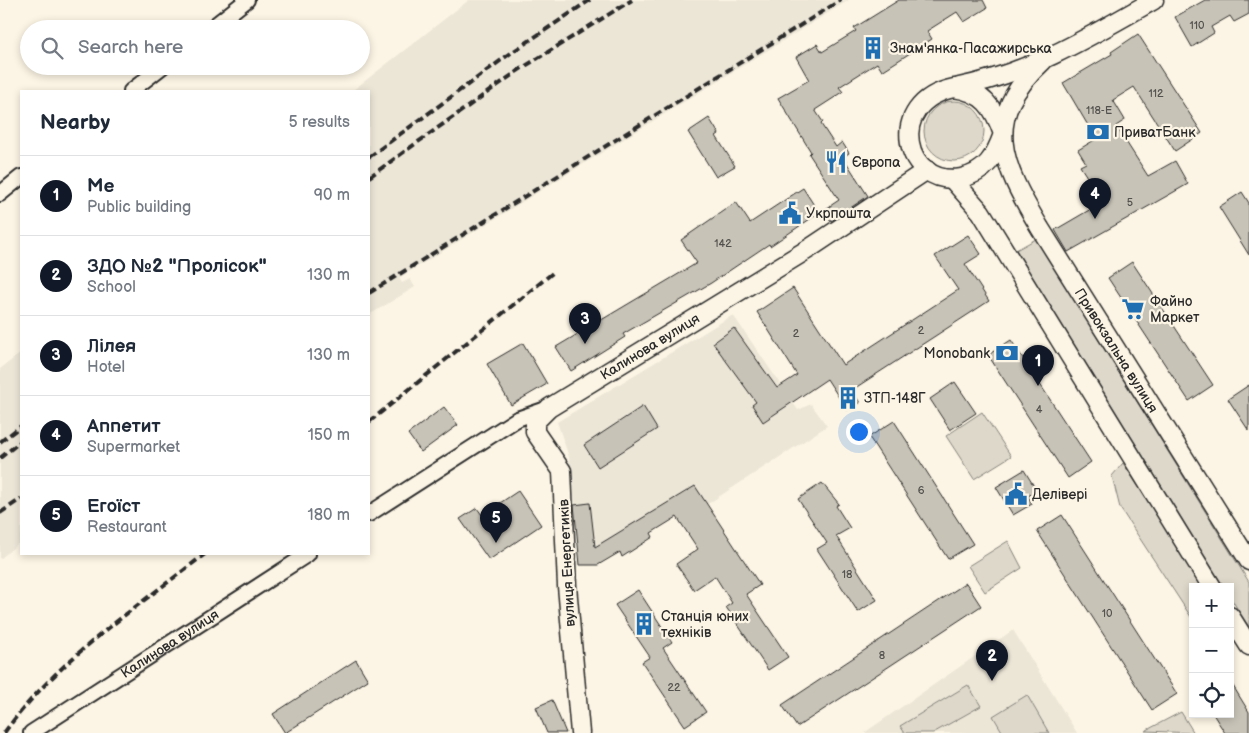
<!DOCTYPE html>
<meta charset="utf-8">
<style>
:root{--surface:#fff;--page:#f2f2f3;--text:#1f2937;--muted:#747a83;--line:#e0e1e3;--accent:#111827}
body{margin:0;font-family:"Balsamiq Sans",sans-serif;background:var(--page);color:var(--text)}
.controls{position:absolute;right:15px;bottom:15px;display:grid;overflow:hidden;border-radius:0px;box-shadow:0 2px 8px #0003}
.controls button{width:45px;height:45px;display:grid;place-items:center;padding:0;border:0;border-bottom:1px solid var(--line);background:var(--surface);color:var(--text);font:25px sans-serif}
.you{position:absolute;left:858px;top:431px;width:18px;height:18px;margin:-12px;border:4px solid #fff;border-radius:50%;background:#1a73e8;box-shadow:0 0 0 8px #1a73e833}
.badge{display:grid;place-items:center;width:32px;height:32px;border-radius:50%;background:var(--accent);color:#fff;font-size:16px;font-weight:700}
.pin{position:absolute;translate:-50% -41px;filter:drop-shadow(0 1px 2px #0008)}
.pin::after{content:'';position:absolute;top:26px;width:18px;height:15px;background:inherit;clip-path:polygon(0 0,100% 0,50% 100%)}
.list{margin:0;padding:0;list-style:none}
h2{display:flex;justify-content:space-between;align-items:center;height:65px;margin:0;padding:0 20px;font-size:21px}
h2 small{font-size:16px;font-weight:400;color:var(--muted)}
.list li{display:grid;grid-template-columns:32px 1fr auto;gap:15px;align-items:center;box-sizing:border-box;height:80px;padding:0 20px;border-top:1px solid var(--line)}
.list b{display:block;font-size:19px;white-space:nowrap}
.list p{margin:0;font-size:16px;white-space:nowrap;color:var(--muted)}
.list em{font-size:16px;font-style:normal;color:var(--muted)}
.icon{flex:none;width:28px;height:28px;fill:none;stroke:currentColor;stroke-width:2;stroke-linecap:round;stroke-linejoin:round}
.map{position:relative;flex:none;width:1249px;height:733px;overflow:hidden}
.search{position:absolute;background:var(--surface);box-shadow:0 2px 8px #0003;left:20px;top:20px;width:350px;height:55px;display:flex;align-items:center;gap:12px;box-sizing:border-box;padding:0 18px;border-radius:28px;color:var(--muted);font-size:19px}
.panel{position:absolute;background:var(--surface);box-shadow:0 2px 8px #0003;left:20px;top:90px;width:350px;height:465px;border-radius:0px}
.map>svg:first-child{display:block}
.built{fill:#ece6d7}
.green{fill:#ded8ca;stroke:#84827a}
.building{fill:#c8c3b7;stroke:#2b2b2b}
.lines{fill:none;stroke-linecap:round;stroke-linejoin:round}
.minor-casing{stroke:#2b2b2b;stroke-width:18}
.tertiary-casing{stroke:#2b2b2b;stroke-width:21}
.minor{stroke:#fcf5e5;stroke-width:14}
.tertiary{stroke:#fcf5e5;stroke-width:18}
.rail{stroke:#2b2b2b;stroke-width:4;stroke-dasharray:8 4;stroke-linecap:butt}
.labels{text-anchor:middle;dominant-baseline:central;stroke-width:4.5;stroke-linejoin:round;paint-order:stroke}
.number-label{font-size:11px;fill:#52514e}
.poi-label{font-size:14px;fill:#2b2b2b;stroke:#fcf5e5;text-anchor:start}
.street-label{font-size:14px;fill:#2b2b2b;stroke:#fcf5e5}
</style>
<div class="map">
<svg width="1249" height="733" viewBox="0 0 1249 733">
<rect width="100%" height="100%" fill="#fcf5e5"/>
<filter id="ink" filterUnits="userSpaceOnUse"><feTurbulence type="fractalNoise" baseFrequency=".02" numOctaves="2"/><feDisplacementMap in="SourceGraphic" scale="10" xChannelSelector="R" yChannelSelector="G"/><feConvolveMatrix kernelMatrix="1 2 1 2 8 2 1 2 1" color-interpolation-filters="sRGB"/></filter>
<g filter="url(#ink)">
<path class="built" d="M469 0H849L399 278 402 283 410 279 415 287 369 315V91H352Z
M733 315 798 410 811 404 827 426 697 511 693 507 651 533 653 537 622 557 620 552 598 565H580L569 457 557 422Z
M21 353V541L0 559V369Z
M1013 630 1077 733H864Z"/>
<path class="green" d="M924 131a30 30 0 1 1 60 0a30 30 0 1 1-60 0Z
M1036 239 1249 582V627L1230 597V587H1224L1016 250Z
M982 412 1011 456 974 479 946 436Z
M1123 463 1204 587H1193V620L1120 508 1112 476Z
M1008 541 1022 568 985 592 968 566Z
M968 685 981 706 933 733H905L900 726Z
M1027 695 1049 733H1003L993 716Z
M1181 712 1194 733 1145 731Z"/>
<path class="building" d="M899 0H983L987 8 964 22 957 12 927 31 932 39 882 71 877 63 839 87 843 92 815 110 823 122 821 124 836 147 842 142 849 153 843 157 868 196 831 221 824 210 839 200 809 154 811 152 778 98 809 80 796 57 817 44 822 52 856 31 854 28Z
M1205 0H1249V14L1234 22 1230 16 1211 27 1214 33 1192 47 1175 17Z
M1138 34 1202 133 1175 151 1134 87 1113 100 1125 120 1116 126 1148 176 1175 161 1188 184 1068 252 1055 230 1103 202 1080 166 1086 163 1078 150 1096 139 1063 83 1112 54 1111 52Z
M709 118 719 134 716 136 735 166 716 177 688 132Z
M803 188 819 213 770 246 769 244 711 283 623 334 625 337 571 371 556 347 697 263 681 240 736 202 750 223Z
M1242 192 1249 203V255L1219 207Z
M968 235 981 254 965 264 989 301 852 390 860 403 847 410 827 379 763 422 752 405 756 402 713 343 734 328 777 388 797 375 757 312 793 288 843 365 958 290 935 256Z
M1132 262 1213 385 1189 401 1108 278Z
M1011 340 1091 462 1068 478 988 355Z
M523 343 547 384 511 405 487 364Z
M955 382 976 413 950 430 930 399Z
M1249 385V431L1228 399Z
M643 406 657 429 598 467 584 445Z
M444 407 458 425 421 452 408 434Z
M894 421 973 544 948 559 869 437Z
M1024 470 1037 491 1028 496 1032 504 1013 515 996 487Z
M822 483 839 504 836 506 850 528 836 536 877 600 858 612 817 549 827 543 798 499Z
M695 486 760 585 746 594 788 657 768 670 726 607 732 603 715 576 694 590 676 564 698 549 677 517 651 533 653 537 622 557 620 552 598 565H580L574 505 590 503 595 547Z
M518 491 541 525 489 560 460 519 477 508 482 515Z
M1062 515 1177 694 1152 710 1037 531Z
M966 583 981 606 797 727 782 705Z
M638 590 672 642 663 648 706 712 685 726 642 662 650 657 615 605Z
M356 660 368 680 285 733 273 714Z
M1230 681 1249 712V733H1225L1213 714H1230Z
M552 700 566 733H547L536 707Z"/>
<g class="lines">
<defs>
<g id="minor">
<path d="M210 29 247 0"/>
<path d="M131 91 163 66"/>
<path d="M0 194 21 177"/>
<path d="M369 514 517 419 549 408"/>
<path id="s1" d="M31 733 308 554"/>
</g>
<g id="tertiary">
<path id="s2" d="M1043 61C980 119 1002 164 1040 228L1249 561"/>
<path d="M959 87C1030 73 1091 36 1154 0"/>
<path d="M954 88C983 92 994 107 1003 134 995 156 986 173 961 178 905 188 883 103 954 88Z"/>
<path d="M952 179 981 212 1212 587"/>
<path d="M1230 616 1249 646"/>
<path id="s3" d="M580 733 567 586 562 471 535 432V422L549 408 810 248 927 170"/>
</g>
</defs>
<use href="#minor" class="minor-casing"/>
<use href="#tertiary" class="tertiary-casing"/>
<use href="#minor" class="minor"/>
<use href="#tertiary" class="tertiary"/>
<path class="rail" d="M369 157 511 53 590 0
M369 177 519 70 632 0
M369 293 841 0
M369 422 555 271
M0 442 21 426
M0 458 21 441
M0 513 21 499
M4 733C57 660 134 609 205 554"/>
</g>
</g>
<defs>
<symbol id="building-bare" viewBox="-9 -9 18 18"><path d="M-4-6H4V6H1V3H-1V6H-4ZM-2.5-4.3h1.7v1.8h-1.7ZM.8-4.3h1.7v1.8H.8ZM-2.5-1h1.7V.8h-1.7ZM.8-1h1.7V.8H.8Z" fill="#1f6fb2" stroke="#fcf5e5" stroke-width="2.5" paint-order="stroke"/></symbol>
<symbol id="bank-bare" viewBox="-9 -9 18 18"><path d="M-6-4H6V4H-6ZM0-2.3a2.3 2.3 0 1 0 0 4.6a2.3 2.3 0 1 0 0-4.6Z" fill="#1f6fb2" stroke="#fcf5e5" stroke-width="2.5" paint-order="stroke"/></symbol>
<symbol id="restaurant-bare" viewBox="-9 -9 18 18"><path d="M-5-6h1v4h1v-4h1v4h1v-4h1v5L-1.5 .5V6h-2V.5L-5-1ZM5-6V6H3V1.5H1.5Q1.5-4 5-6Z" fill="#1f6fb2" stroke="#fcf5e5" stroke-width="2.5" paint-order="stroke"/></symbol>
<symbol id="civic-bare" viewBox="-9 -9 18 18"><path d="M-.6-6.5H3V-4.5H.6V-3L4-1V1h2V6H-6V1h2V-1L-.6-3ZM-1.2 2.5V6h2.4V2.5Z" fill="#1f6fb2" stroke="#fcf5e5" stroke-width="2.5" paint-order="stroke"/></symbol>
<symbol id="supermarket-bare" viewBox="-9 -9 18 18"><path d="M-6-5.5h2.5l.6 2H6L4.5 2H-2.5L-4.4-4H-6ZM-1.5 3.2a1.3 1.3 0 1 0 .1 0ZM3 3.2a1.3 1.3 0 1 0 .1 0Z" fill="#1f6fb2" stroke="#fcf5e5" stroke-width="2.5" paint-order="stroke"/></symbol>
</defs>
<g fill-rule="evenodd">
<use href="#building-bare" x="857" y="32" width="32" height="32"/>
<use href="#bank-bare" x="1082" y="116" width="32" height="32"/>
<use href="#restaurant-bare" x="820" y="146" width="32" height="32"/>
<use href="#civic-bare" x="774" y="197" width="32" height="32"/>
<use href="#supermarket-bare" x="1117" y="293" width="32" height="32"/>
<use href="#bank-bare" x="991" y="337" width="32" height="32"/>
<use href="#building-bare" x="832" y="382" width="32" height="32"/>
<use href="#civic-bare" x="1000" y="478" width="32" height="32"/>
<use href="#building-bare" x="628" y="608" width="32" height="32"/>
</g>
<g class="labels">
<g class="number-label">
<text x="1197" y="25">110</text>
<text x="1156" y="93">112</text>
<text x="1099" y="110">118-Е</text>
<text x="1130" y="202">5</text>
<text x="723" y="243">142</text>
<text x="921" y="330">2</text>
<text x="796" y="333">2</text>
<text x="1039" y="409">4</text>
<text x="921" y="490">6</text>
<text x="847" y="574">18</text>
<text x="1107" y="613">10</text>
<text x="882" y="655">8</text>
<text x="674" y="687">22</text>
</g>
<g class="poi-label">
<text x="890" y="48">Знам'янка-Пасажирська</text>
<text x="1114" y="132">ПриватБанк</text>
<text x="852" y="162">Європа</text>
<text x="806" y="213">Укрпошта</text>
<text x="1150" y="301">Файно<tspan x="1150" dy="16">Маркет</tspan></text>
<text x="990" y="353" text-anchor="end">Monobank</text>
<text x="864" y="398">ЗТП-148Г</text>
<text x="1032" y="494">Делівері</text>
<text x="661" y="616">Станція юних<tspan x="661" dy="16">техніків</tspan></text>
</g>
<g class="street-label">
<text stroke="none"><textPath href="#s3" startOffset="458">Калинова вулиця</textPath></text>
<text stroke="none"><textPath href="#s2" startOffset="332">Привокзальна вулиця</textPath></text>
<text transform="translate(567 563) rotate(-93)">вулиця Енергетиків</text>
<text stroke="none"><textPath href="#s1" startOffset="165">Калинова вулиця</textPath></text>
</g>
</g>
</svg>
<div class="controls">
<button>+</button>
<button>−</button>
<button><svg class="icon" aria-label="locate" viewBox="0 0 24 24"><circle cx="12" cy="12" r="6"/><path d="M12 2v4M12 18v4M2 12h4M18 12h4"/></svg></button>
</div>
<div class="you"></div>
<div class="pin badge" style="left:1038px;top:386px">1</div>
<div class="pin badge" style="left:992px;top:681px">2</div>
<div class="pin badge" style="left:585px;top:344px">3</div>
<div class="pin badge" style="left:1095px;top:219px">4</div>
<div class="pin badge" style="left:496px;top:543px">5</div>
<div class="search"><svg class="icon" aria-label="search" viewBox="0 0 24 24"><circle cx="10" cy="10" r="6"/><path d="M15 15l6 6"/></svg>Search here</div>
<section class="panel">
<h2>Nearby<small>5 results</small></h2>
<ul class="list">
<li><span class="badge">1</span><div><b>Me</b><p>Public building</p></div><em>90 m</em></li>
<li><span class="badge">2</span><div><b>ЗДО №2 &quot;Пролісок&quot;</b><p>School</p></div><em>130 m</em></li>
<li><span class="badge">3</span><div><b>Лілея</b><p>Hotel</p></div><em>130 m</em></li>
<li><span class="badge">4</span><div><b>Аппетит</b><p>Supermarket</p></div><em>150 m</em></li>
<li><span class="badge">5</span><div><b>Егоїст</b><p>Restaurant</p></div><em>180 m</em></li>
</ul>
</section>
</div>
